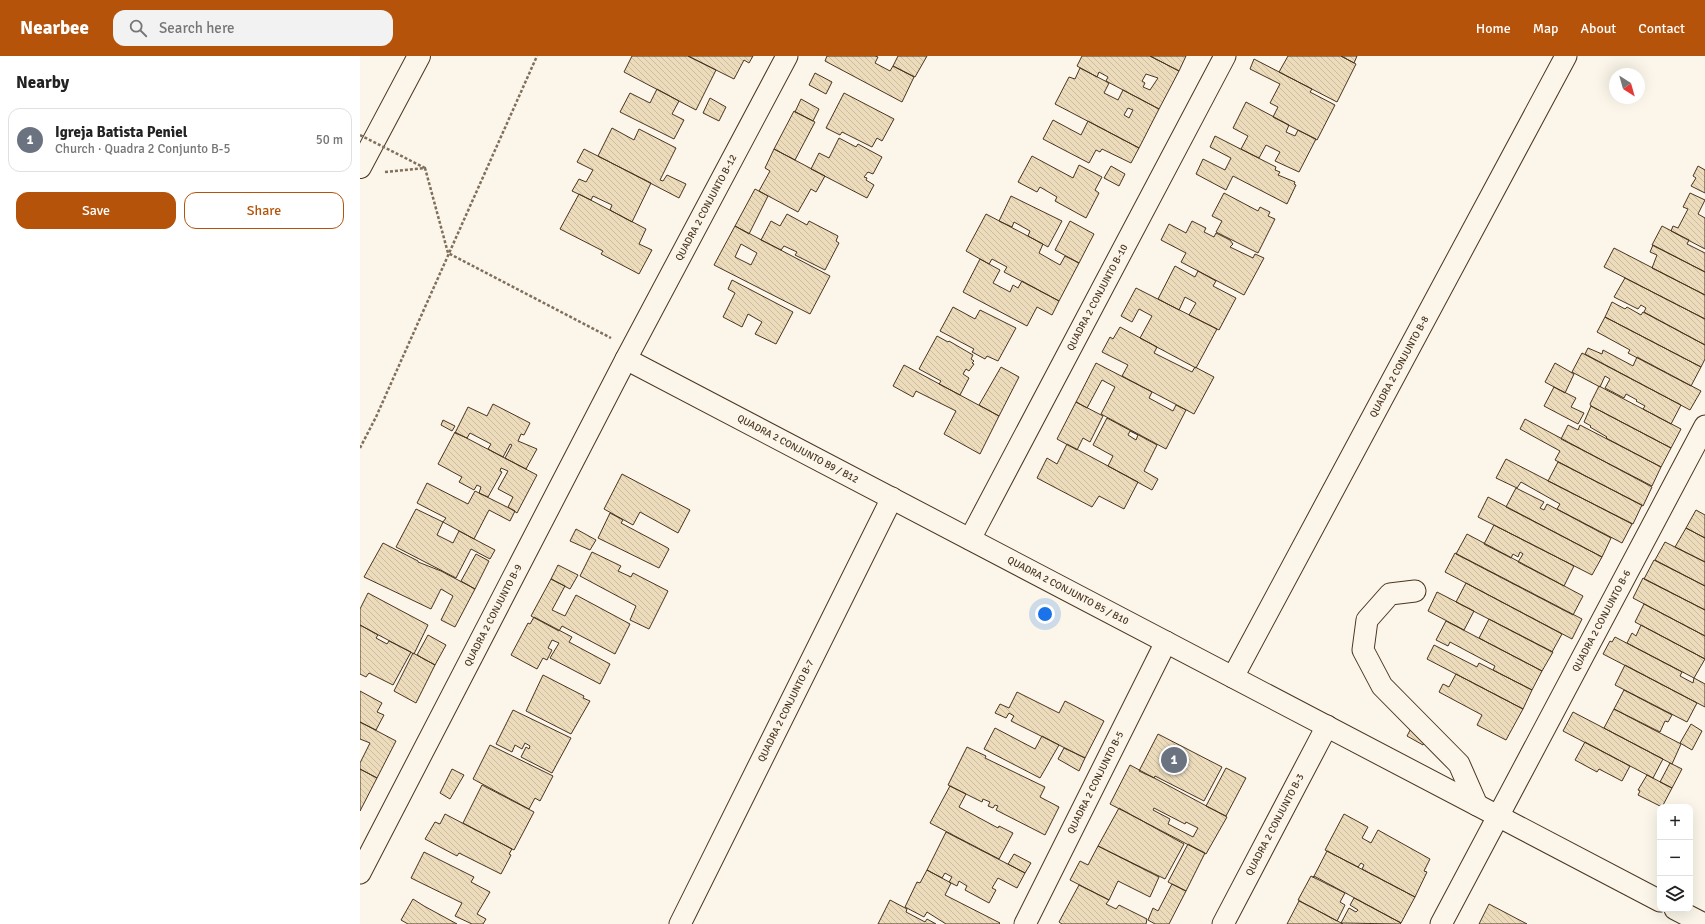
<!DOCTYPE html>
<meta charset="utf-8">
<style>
:root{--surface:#fff;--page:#f2f2f2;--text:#222;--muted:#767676;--line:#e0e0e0;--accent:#b45309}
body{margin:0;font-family:Signika,sans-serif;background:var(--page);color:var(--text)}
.controls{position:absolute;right:12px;bottom:12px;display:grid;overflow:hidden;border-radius:8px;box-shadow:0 4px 16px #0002}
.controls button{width:36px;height:36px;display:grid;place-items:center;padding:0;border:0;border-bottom:1px solid var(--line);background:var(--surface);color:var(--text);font:20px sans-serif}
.compass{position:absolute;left:1249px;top:12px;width:36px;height:36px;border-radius:50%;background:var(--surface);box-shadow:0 4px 16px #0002;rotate:143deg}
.you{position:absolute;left:685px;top:558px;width:14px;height:14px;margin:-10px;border:3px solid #fff;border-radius:50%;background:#1a73e8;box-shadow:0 0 0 6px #1a73e833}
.badge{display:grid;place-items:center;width:26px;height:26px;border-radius:50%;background:var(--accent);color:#fff;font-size:13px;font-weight:700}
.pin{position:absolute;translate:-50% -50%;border:2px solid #fff;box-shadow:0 1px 4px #0006}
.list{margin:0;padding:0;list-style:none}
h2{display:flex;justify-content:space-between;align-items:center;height:52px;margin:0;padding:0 16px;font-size:17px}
h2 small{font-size:13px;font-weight:400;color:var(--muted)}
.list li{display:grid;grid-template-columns:26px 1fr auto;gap:12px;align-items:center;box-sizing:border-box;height:64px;margin:0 8px 8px;padding:0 8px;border:1px solid var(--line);border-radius:12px}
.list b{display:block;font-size:15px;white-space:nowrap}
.list p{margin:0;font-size:13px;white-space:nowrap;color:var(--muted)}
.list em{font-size:13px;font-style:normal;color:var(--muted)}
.actions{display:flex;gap:8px;padding:12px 16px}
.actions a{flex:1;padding:9px 0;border:1px solid var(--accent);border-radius:12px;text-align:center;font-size:14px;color:var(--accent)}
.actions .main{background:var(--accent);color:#fff}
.icon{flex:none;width:22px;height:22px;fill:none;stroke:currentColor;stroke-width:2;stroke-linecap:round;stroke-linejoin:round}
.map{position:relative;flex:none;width:1345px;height:868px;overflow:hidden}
header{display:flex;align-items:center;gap:24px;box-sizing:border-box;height:56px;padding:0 20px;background:var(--accent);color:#fff}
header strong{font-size:19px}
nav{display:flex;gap:22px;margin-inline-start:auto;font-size:14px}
.search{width:280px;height:36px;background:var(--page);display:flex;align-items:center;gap:10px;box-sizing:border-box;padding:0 14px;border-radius:12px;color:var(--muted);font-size:15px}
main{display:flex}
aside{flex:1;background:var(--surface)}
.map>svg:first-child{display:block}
.building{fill:url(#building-back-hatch);stroke:#4a3520;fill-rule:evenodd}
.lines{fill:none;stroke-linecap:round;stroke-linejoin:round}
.street-casing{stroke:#4a3520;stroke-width:23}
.highway-casing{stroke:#4a3520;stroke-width:24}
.path{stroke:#7f6f5c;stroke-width:2.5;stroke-dasharray:3 2;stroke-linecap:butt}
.street{stroke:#fbf6e9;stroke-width:21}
.highway{stroke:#fbf6e9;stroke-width:22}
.path-bridge{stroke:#7f6f5c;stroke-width:2.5;stroke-dasharray:3 2;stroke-linecap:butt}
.labels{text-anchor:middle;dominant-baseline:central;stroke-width:3;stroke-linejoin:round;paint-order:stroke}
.street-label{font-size:10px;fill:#4a3520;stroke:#fbf6e9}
</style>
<header>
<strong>Nearbee</strong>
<div class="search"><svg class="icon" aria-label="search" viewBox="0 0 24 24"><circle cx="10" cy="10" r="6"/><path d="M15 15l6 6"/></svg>Search here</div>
<nav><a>Home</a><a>Map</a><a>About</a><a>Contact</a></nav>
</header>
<main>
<aside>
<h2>Nearby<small></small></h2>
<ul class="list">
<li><span class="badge" style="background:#6b7280">1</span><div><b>Igreja Batista Peniel</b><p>Church · Quadra 2 Conjunto B-5</p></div><em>50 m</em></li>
</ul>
<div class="actions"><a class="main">Save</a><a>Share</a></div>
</aside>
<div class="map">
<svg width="1345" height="868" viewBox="0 0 1345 868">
<defs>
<pattern id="building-back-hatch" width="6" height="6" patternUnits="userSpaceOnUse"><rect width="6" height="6" fill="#ecdcbc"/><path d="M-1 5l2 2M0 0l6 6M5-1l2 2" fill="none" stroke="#ccbda1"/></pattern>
</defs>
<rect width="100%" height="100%" fill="#fbf6e9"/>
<path class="building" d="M272 0H328L356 14 336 54 264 16Z
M328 0H393L389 7 384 4 374 23Z
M467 0H515L518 1 515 7 530 15 533 10 554 21 542 46 465 5Z
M538 0H567L555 21 533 10Z
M722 0H790L819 15 799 53 746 25 748 21 739 16 737 21 717 10ZM786 18 798 22 790 34 783 31 785 27 782 25Z
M790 0H826L819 15Z
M928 0H981L996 8 977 46 919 16Z
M981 0H997L994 7Z
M894 3 952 33 950 36 975 49 957 84 913 61 918 51 910 47 920 28 890 13Z
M720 12 749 27 744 37 758 44 763 34 799 53 779 92 695 48 709 21 715 23ZM768 52 773 54 769 62 764 59Z
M455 17 472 26 466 38 449 29Z
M297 33 319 45 312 58 324 64 314 83 260 56 270 37 290 47Z
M484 37 534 63 522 85 517 82 512 91 482 76 480 79 466 72Z
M350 42 366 51 359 65 343 57Z
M441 43 459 53 453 65 435 56Z
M886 46 929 69 926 76 935 80 938 74 956 83 939 116 915 105 920 96 906 89 899 102 881 93 888 80 873 72Z
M434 55 455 66 435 104 414 93Z
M693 64 721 79 728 65 779 92 771 107 742 93 740 96 736 94 729 107 683 83Z
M252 72 274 84 279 73 316 92 300 124 303 125 307 119 326 128 319 142 238 100Z
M855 80 916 111 915 114 920 116 918 119 935 126 934 128 936 129 927 148 873 120 866 134 836 118 843 103 865 114 871 102 850 91Z
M479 82 496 91 498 88 522 101 513 118 508 116 504 121 507 122 506 124 514 129 507 142 451 113 459 97 469 102Z
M224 93 291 127 272 166 250 154 252 149 233 140 231 144 212 135 219 123 226 126 233 114 217 106Z
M414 93 465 120 456 136 451 133 438 156 399 135 410 115 405 112Z
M672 100 713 122 719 109 742 121 735 134 739 137 726 162 695 145 697 141 680 131 677 136 658 126Z
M751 110 765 118 759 130 744 122Z
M1338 110 1345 114V137L1331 130 1336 122 1333 120Z
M395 133 408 140 389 178 375 170Z
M864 137 898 155 900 151 910 156 908 160 915 163 898 197 856 176 862 165 852 160Z
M1330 137 1345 144 1338 158 1345 162V193L1311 175 1313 170 1318 172 1328 153 1323 151Z
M219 138 286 173 279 188 292 194 279 218 241 198 243 195 200 173Z
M651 140 702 165 688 191 668 180 670 175 654 166 652 171 639 165Z
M427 158 447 169 449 165 478 180 476 185 479 187 465 214 435 199 437 196 424 190 421 194 401 184 411 165 420 170Z
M626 158 683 188 679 197 700 209 705 200 719 207 699 245 644 216 647 211 632 203 629 208 606 195Z
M710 165 734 178 719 207 695 194Z
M832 165 846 172 844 176 854 181 856 177 870 184 873 188 870 191 893 202 895 198 904 202 884 239 821 206 826 197 801 184 809 168 826 177Z
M375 170 470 220 450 258 354 209ZM381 188 397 197 391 209 375 201Z
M1302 170 1329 184 1327 188 1345 197V216L1292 189Z
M1293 189 1345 216V239L1292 212 1297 199 1290 196Z
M1254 192 1345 239V263L1244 211Z
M620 203 640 214 633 227 650 236 653 229 658 232 662 225 699 245 692 259 677 251 667 270 603 236Z
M815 210 835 221 838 215 856 225 853 230 876 242 859 274 829 259 836 247 825 241 819 254 798 243Z
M1265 222 1345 263V289L1284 256 1286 252 1281 249 1278 253 1254 241Z
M372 224 433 256 416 288 395 278 402 266 388 258 382 271 363 261 375 237 368 233Z
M776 232 857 273 836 312 780 282 792 260 779 253 772 266 761 260Z
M1252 246 1265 253 1267 251 1281 259 1283 256 1345 289V303L1341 311 1245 261Z
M593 251 615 263 620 254 656 272 638 305 627 300 625 303 612 296 614 293 580 275Z
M1245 261 1341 311 1331 330 1268 297 1270 294 1237 276Z
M760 271 797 291 794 297 832 316 835 311 854 321 834 358 762 320 768 309 742 296 750 281 753 283Z
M577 280 588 286 589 285 613 299 611 303 614 305 612 307 614 308 609 315 606 313 603 318 609 322 600 339 579 328 581 325 559 313Z
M1228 292 1242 298 1243 294 1273 310 1277 301 1341 335 1330 354 1225 298Z
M1222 297 1321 349 1311 368 1283 353 1285 350 1276 345 1277 344 1266 338 1264 342 1245 332 1250 323 1245 320 1240 331 1212 316Z
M736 307 792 336 789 342 813 355 816 349 826 354 806 393 741 358 755 331 742 324 727 352 716 346Z
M1195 307 1214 318 1205 337 1185 326Z
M544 309 639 360 620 398 584 378 596 355 556 335 553 341 533 330Z
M641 311 659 321 639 360 619 349Z
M1239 330 1321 373 1311 392 1231 350 1230 348Z
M1194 331 1216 342 1211 351 1224 357 1218 368 1184 350Z
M716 346 743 360 730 386 723 382 717 394 697 383Z
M133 348 170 367 164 379 161 378 158 385 177 393 166 413 145 402 152 389 150 388 143 401 128 393 131 388 110 377 107 382 95 377 108 351 127 360Z
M1231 350 1311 392 1301 411 1246 382 1247 381 1230 371 1231 370 1224 366Z
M747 362 797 389 784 415 798 423 792 434 748 410 753 400 733 389ZM770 375 778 379 776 384 768 379Z
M1165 363 1292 431 1283 450 1195 404 1200 395 1160 373Z
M83 364 95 370 92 375 81 369Z
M1208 369 1218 374 1220 369 1301 411 1292 430 1201 383Z
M95 376 177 419 157 457 148 451 153 441 138 433 148 415 141 412 140 415 142 416 128 441 119 437 121 431 117 429 114 434 99 426 102 421 78 408Z
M707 388 778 426 764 453 739 440 732 451 677 422 687 402 697 408Z
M1146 403 1272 468 1262 487 1197 453 1200 448 1161 426 1157 432 1136 422Z
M1198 406 1282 449 1273 468 1188 425Z
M262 418 330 454 318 477 280 456 273 469 244 453Z
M67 427 108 448 115 435 155 455 150 465 129 454 114 483 83 466 86 462 57 447Z
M1156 432 1184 446 1180 452 1184 454 1187 448 1251 482 1242 501 1146 451Z
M1128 441 1242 501 1232 519 1118 461Z
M56 453 83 466 77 479 93 487 99 475 135 494 130 503 111 493 96 522 36 491Z
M1336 454 1345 459V482L1326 472Z
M250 457 263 464 261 467 308 492 309 493 299 512 238 482Z
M1134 469 1214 510 1204 530 1158 506 1163 498 1160 496 1158 501 1153 498 1151 502 1124 488Z
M1326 472 1345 482V506L1315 491Z
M216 473 236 484 230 494 210 485Z
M1107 478 1223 540 1213 559 1096 498Z
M1305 486 1345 506V530L1295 504Z
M23 487 58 505V506L81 515 115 533 95 571 81 564 93 540 81 533 71 553 4 521Z
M232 496 261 510 258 515 271 521 273 517 308 535 289 573 270 564 276 550 220 520Z
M1095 497 1222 563 1212 583 1085 516Z
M116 498 129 505 115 533 101 525Z
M1294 504 1345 530V554L1284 523Z
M198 509 218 519 210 533 191 523Z
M1283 522 1345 554V580L1273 542Z
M191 523 205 530 192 554 205 560 216 539 270 568 255 598 202 570 199 575 171 560Z
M1106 527 1202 578 1192 596 1096 546Z
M1077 536 1114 555 1104 574 1068 555Z
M8 537 68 569 54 598 0 569V553Z
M1284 548 1345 580V603L1275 566Z
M174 561 212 581 209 586 250 608 240 628 190 602 199 587 192 584 188 592 192 594 187 604 183 602 177 613 151 599 168 567 170 568Z
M1129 563 1193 596 1182 615 1119 582Z
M1086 565 1182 615 1172 634 1133 614 1135 610 1090 586 1088 590 1076 584Z
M0 569 18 579 16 582 27 588 29 585 51 596 33 629 9 617 6 621 0 618Z
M1281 569 1345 603 1334 622 1267 587 1272 577 1276 580Z
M68 579 86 589 75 609 57 599Z
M1255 581 1322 616 1320 620 1333 627 1334 622 1345 628V651L1243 598 1250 585 1252 586Z
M1074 589 1117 611 1119 607 1172 634 1163 653 1067 603Z
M53 597 75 609 56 647 34 635Z
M1265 609 1337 647 1327 666 1255 629Z
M1096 618 1163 653 1146 684 1117 669 1122 659 1079 636 1083 628 1089 631Z
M183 619 224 640 223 642 230 645 211 678 166 655Z
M1264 634 1312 659 1308 666 1305 665 1300 676 1254 653Z
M0 635 22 647 17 656 24 659 16 674 0 666Z
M657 636 699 657 705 645 744 665 725 702 651 665 654 660 649 657 646 662 635 657 640 648 649 652Z
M1254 653 1321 688 1312 708 1244 672Z
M153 654 211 682 192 717 161 701 166 691 169 693 170 690 165 687 162 693 155 689 152 696 136 688Z
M1213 656 1303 703 1293 722 1203 675Z
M1057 661 1073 669 1063 689 1047 680Z
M0 666 36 685 17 722 0 713V707L10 687 0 683Z
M1331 668 1342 675 1332 694 1320 687Z
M635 672 675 693 682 680 699 689 680 722 624 693Z
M798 678 862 711 844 745 795 720 794 722 779 715Z
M1225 686 1270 710 1262 725 1239 713 1237 716 1215 704Z
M130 689 193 720 180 745 175 742 169 753 113 723Z
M607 691 626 700 625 702 685 731 680 741 699 751 685 779 636 754 638 750 635 749 633 752 628 750 630 746 623 743 622 746 588 729Z
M704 692 725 702 719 715 698 703Z
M1310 707 1322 713 1312 732 1300 726Z
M770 709 867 761 846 798 750 748ZM794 752 825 768 826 766 838 772 833 781 808 768 810 763 793 754Z
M866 712 886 722 866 760 846 750Z
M0 713 17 722 0 755Z
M92 713 104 719 90 743 80 737Z
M1287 719 1312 732 1302 751 1278 739 1280 735 1278 734Z
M122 729 174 756 154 794 103 767Z
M590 730 606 738 599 751 638 772 639 770 653 777 639 803 570 767Z
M759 752 824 788 805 823 738 790Z
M85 758 152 793 149 798 151 799 141 818 99 797 97 800 65 783 75 766 80 768Z
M984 758 1008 771 1002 782 1011 787 1018 774 1070 803 1064 815 1067 816 1055 841 1002 813 1004 809 1001 807 998 811 965 794Z
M586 776 665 817 657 832 638 822 632 832 636 834 629 847 605 834 607 830 599 825 597 830 589 826 592 821 585 817 582 822 567 814Z
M828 788 845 797 826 835 808 826Z
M738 790 799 821 790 841 758 825 749 844 710 824 720 805 728 809Z
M967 795 1055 841 1041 867 954 820 953 822Z
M64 796 114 821 111 826 130 836 117 858 126 863 123 868H112L95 860 102 847 51 822Z
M654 798 671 807 665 817 648 808Z
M567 814 591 827 585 839 640 867 639 868H586L567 856 564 861 545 851 557 826 560 827Z
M951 820 985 837 980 846 985 849 977 865 938 844Z
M812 828 826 835 809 868H795L788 864 793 852 798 855Z
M719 829 749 844 746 848 756 853 759 849 787 863 786 868H702L699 866Z
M994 842 1041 867 1040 868 981 867 989 852 996 856 998 854 990 849Z
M53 843 64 850 97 868H48L41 864Z
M530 844 547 853 546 856 565 866 567 863 576 868H518Z
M939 845 953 852 983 868H927Z
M1129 848 1167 868H1119Z"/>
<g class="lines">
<defs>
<g id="street">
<path id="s1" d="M266 303 1300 845"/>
<path id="s2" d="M610 483 865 0"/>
<path d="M1055 535 1030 538 1007 564 1003 594 1022 630 1099 708 1117 749"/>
<path id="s3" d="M873 621 1206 0"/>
<path id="s4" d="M0 817 266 303 427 0"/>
<path d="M1315 853 1344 868"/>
<path id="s5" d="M320 868 532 442"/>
<path id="s6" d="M665 868 806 586"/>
<path id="s7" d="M863 868 967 670"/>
<path id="s8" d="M1081 868 1345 370"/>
</g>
<path id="highway" d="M0 111 59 0"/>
</defs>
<use href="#street" class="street-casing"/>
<use href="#highway" class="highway-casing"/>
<path class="path" d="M25 116 65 112 88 197 251 282
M0 392 16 361 177 0"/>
<use href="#street" class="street"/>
<use href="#highway" class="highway"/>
<path class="path-bridge" d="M0 79 65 112"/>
</g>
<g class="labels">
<g class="street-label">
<text stroke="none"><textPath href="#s4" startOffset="750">QUADRA 2 CONJUNTO B-12</textPath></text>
<text stroke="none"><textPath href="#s2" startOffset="273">QUADRA 2 CONJUNTO B-10</textPath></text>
<text stroke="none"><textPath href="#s3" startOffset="352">QUADRA 2 CONJUNTO B-8</textPath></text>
<text stroke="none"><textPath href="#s1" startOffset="194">QUADRA 2 CONJUNTO B9 / B12</textPath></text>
<text stroke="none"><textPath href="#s1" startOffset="499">QUADRA 2 CONJUNTO B5 / B10</textPath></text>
<text stroke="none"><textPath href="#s4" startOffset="290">QUADRA 2 CONJUNTO B-9</textPath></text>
<text stroke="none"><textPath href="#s8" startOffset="343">QUADRA 2 CONJUNTO B-6</textPath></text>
<text stroke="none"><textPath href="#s5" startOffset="238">QUADRA 2 CONJUNTO B-7</textPath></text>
<text stroke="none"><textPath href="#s6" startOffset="158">QUADRA 2 CONJUNTO B-5</textPath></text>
<text stroke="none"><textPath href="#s7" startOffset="112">QUADRA 2 CONJUNTO B-3</textPath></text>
</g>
</g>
</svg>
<div class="controls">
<button>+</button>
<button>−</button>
<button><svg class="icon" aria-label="layers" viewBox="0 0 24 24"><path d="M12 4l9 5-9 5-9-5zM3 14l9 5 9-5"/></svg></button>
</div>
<svg class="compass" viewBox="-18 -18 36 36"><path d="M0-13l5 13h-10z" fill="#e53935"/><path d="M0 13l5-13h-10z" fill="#767676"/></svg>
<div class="you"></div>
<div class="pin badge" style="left:814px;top:704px;background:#6b7280">1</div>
</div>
</main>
